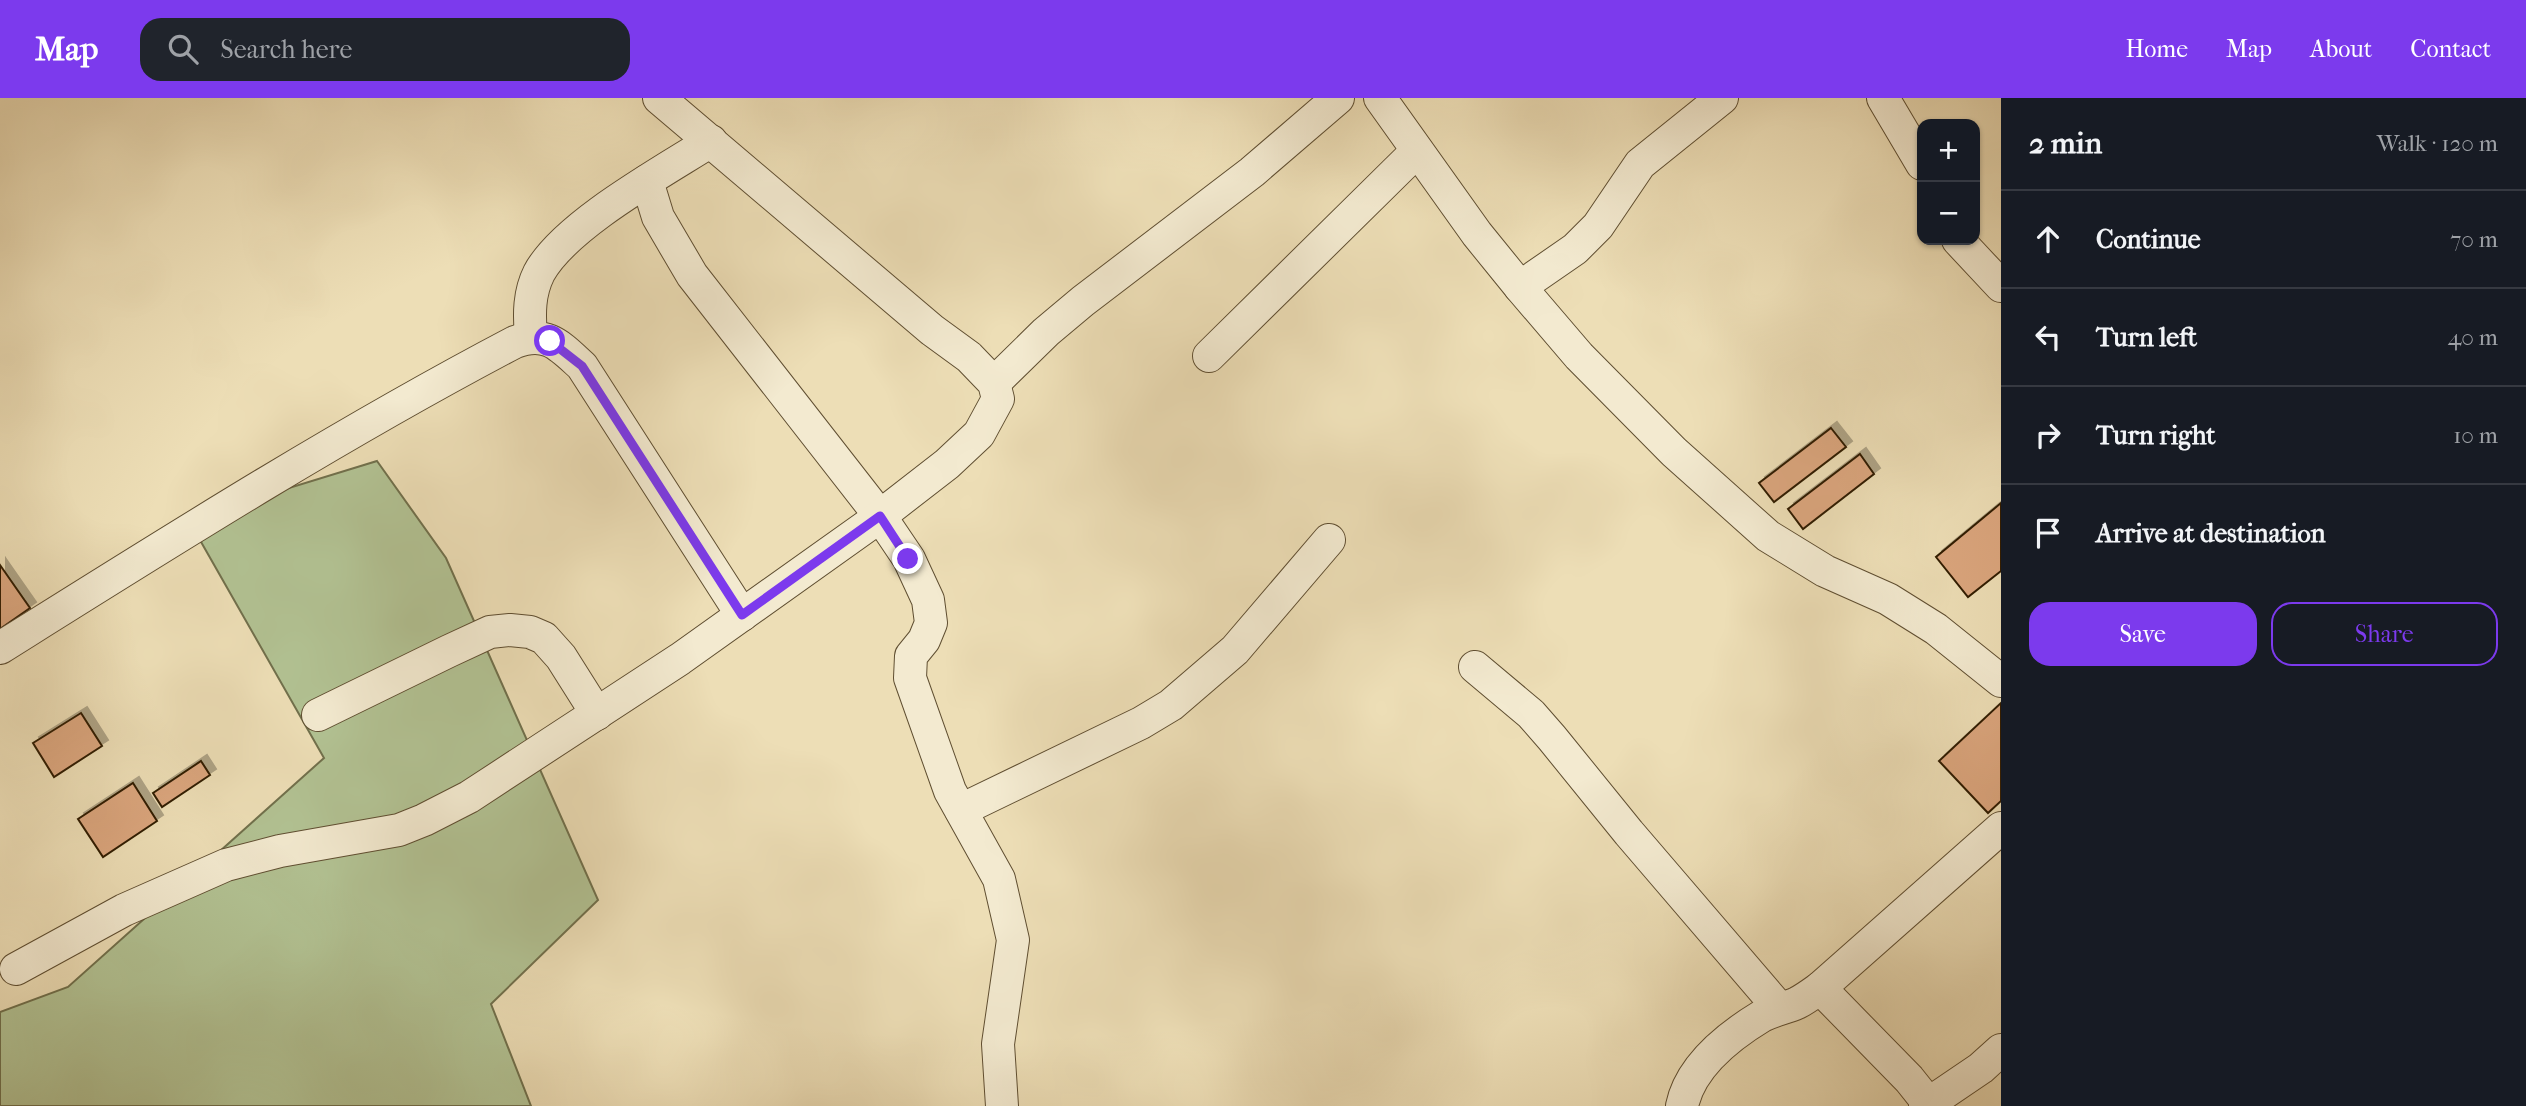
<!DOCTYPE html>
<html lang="en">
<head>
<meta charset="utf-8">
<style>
	:root { --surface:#171b24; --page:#20242c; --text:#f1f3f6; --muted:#9ea1a6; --line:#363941; --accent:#7c3aed }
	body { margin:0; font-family:"IM FELL French Canon",serif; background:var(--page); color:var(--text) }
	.controls { position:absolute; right:21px; top:21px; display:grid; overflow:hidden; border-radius:14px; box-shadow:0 2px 5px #0004 }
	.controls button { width:63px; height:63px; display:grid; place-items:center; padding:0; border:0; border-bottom:2px solid var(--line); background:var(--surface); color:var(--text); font:35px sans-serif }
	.stop { position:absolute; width:21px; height:21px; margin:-16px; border:5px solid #7c3aed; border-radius:50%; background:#fff }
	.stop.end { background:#7c3aed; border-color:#fff; box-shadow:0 2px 7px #0008 }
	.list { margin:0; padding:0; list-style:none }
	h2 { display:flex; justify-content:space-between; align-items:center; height:91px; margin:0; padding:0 28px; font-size:30px }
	h2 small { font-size:23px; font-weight:400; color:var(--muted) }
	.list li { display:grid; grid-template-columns:46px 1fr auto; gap:21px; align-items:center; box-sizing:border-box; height:98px; padding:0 28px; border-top:2px solid var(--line) }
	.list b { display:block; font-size:26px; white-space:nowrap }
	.list em { font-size:23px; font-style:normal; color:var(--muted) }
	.actions { display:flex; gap:14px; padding:21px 28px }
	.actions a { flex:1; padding:16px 0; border:2px solid var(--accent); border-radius:21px; text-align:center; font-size:24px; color:var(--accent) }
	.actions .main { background:var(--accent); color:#fff }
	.icon { flex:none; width:38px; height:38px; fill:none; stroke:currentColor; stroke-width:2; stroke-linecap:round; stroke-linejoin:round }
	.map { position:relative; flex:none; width:2001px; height:1008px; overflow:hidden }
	header { display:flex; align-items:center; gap:42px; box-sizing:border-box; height:98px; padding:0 35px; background:var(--accent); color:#fff }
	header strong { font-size:33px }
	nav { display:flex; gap:38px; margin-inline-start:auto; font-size:24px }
	.search { width:490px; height:63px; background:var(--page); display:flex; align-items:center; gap:18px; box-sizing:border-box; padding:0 24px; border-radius:21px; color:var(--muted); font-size:26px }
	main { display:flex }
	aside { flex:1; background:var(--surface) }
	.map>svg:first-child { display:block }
	.green { fill:#b2c293; stroke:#71704c; stroke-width:2 }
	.building { fill:#dba67e; stroke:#301e05; stroke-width:2; filter:url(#shadow) }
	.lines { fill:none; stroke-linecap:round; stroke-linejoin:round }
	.street-casing { stroke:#5f4e31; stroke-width:34 }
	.street { stroke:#f3ead0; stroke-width:32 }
	.route { stroke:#7c3aed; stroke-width:9 }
</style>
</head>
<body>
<header>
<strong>Map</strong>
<div class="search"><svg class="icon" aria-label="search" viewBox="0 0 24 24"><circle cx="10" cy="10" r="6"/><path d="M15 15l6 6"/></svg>Search here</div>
<nav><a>Home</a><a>Map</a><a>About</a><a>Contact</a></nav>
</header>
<main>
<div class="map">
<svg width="2001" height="1008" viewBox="0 0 2001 1008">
	<defs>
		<filter id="shadow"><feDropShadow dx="6" dy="-6" stdDeviation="0" flood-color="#0004"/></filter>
	</defs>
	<rect width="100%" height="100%" fill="#eddeb6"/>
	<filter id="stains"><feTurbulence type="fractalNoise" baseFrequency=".00286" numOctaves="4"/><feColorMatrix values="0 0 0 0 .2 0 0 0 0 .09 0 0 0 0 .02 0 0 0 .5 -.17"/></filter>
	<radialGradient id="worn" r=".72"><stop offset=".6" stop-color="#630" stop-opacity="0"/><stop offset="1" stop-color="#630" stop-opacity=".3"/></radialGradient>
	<polygon class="green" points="377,363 446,460 598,802 491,906 531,1008 0,1008 0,914 68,889 324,660 188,421"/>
	<g class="building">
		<polygon points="1831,330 1846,349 1774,404 1759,385"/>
		<polygon points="1860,356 1874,376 1803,431 1788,411"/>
		<polygon points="2001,405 2001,473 1968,499 1936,459"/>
		<polygon points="0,467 30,510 0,531"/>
		<polygon points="2001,605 2001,703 1988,715 1939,663"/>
		<polygon points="81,615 102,648 54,679 33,645"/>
		<polygon points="201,663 210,677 162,709 153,695"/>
		<polygon points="133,685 157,723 103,759 78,721"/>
	</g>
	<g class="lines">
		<defs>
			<g id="street">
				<polyline points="1380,0 1477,136 1520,189 1579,258 1674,354 1768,438 1825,473 1888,501 1936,531 2001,583"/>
				<polyline points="1883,0 1922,66"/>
				<polyline points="647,83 658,119 692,177 880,418 909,461 928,502 931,525 924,542 911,558 910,580 950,693 999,781 1013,842 998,946 1002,1008"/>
				<polyline points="1958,142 2001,188"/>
				<polyline points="1520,189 1575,151 1598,128 1640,66 1722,0"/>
				<path d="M531,238c-2,-22 -2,-43 8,-63 26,-48 125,-102 172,-132"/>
				<polyline points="1209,258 1417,53"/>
				<polyline points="994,285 1046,234 1083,203 1252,74 1338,0"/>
				<path d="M0,550c169,-106 338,-213 515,-306 32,-12 45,4 67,24l160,249"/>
				<polyline points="1475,569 1531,616 1552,640 1629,735 1779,910"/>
				<polyline points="318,617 449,553 490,534 510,532 530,534 544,540 561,559 597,616"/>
				<polyline points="961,712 1141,625 1171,607 1235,552 1329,442"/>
				<polyline points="16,871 124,812 226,767 280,753 399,732 424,722 469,699 680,561 871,425 947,366 979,336 998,301 994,285 969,259 932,232 659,0"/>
				<polyline points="1820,890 1909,981 1929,1006"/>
				<path d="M1682,1008c8,-39 47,-70 80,-90 12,-6 24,-8 35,-13 8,-4 16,-10 23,-15l181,-160"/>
				<polyline points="1925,1008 1981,970 2001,952"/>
			</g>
		</defs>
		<use href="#street" class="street-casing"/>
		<use href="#street" class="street"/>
	</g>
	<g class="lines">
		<polyline class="route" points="550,243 582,268 742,517 880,418 908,461"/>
	</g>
	<rect width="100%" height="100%" filter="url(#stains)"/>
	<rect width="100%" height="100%" fill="url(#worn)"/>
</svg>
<div class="controls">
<button>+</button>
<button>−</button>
</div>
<div class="stop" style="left:550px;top:243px"></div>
<div class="stop end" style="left:908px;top:461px"></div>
</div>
<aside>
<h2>2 min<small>Walk · 120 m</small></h2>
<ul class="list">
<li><svg class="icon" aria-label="ahead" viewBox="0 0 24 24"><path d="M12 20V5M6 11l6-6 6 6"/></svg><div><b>Continue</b></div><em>70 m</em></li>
<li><svg class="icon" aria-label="left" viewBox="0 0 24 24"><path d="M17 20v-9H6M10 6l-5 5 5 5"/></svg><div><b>Turn left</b></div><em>40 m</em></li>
<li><svg class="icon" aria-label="right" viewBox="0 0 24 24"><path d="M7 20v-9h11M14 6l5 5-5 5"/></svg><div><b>Turn right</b></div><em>10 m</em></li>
<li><svg class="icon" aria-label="arrive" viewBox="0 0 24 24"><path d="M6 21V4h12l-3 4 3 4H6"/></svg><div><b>Arrive at destination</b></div></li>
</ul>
<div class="actions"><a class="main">Save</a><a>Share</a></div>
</aside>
</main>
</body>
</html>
